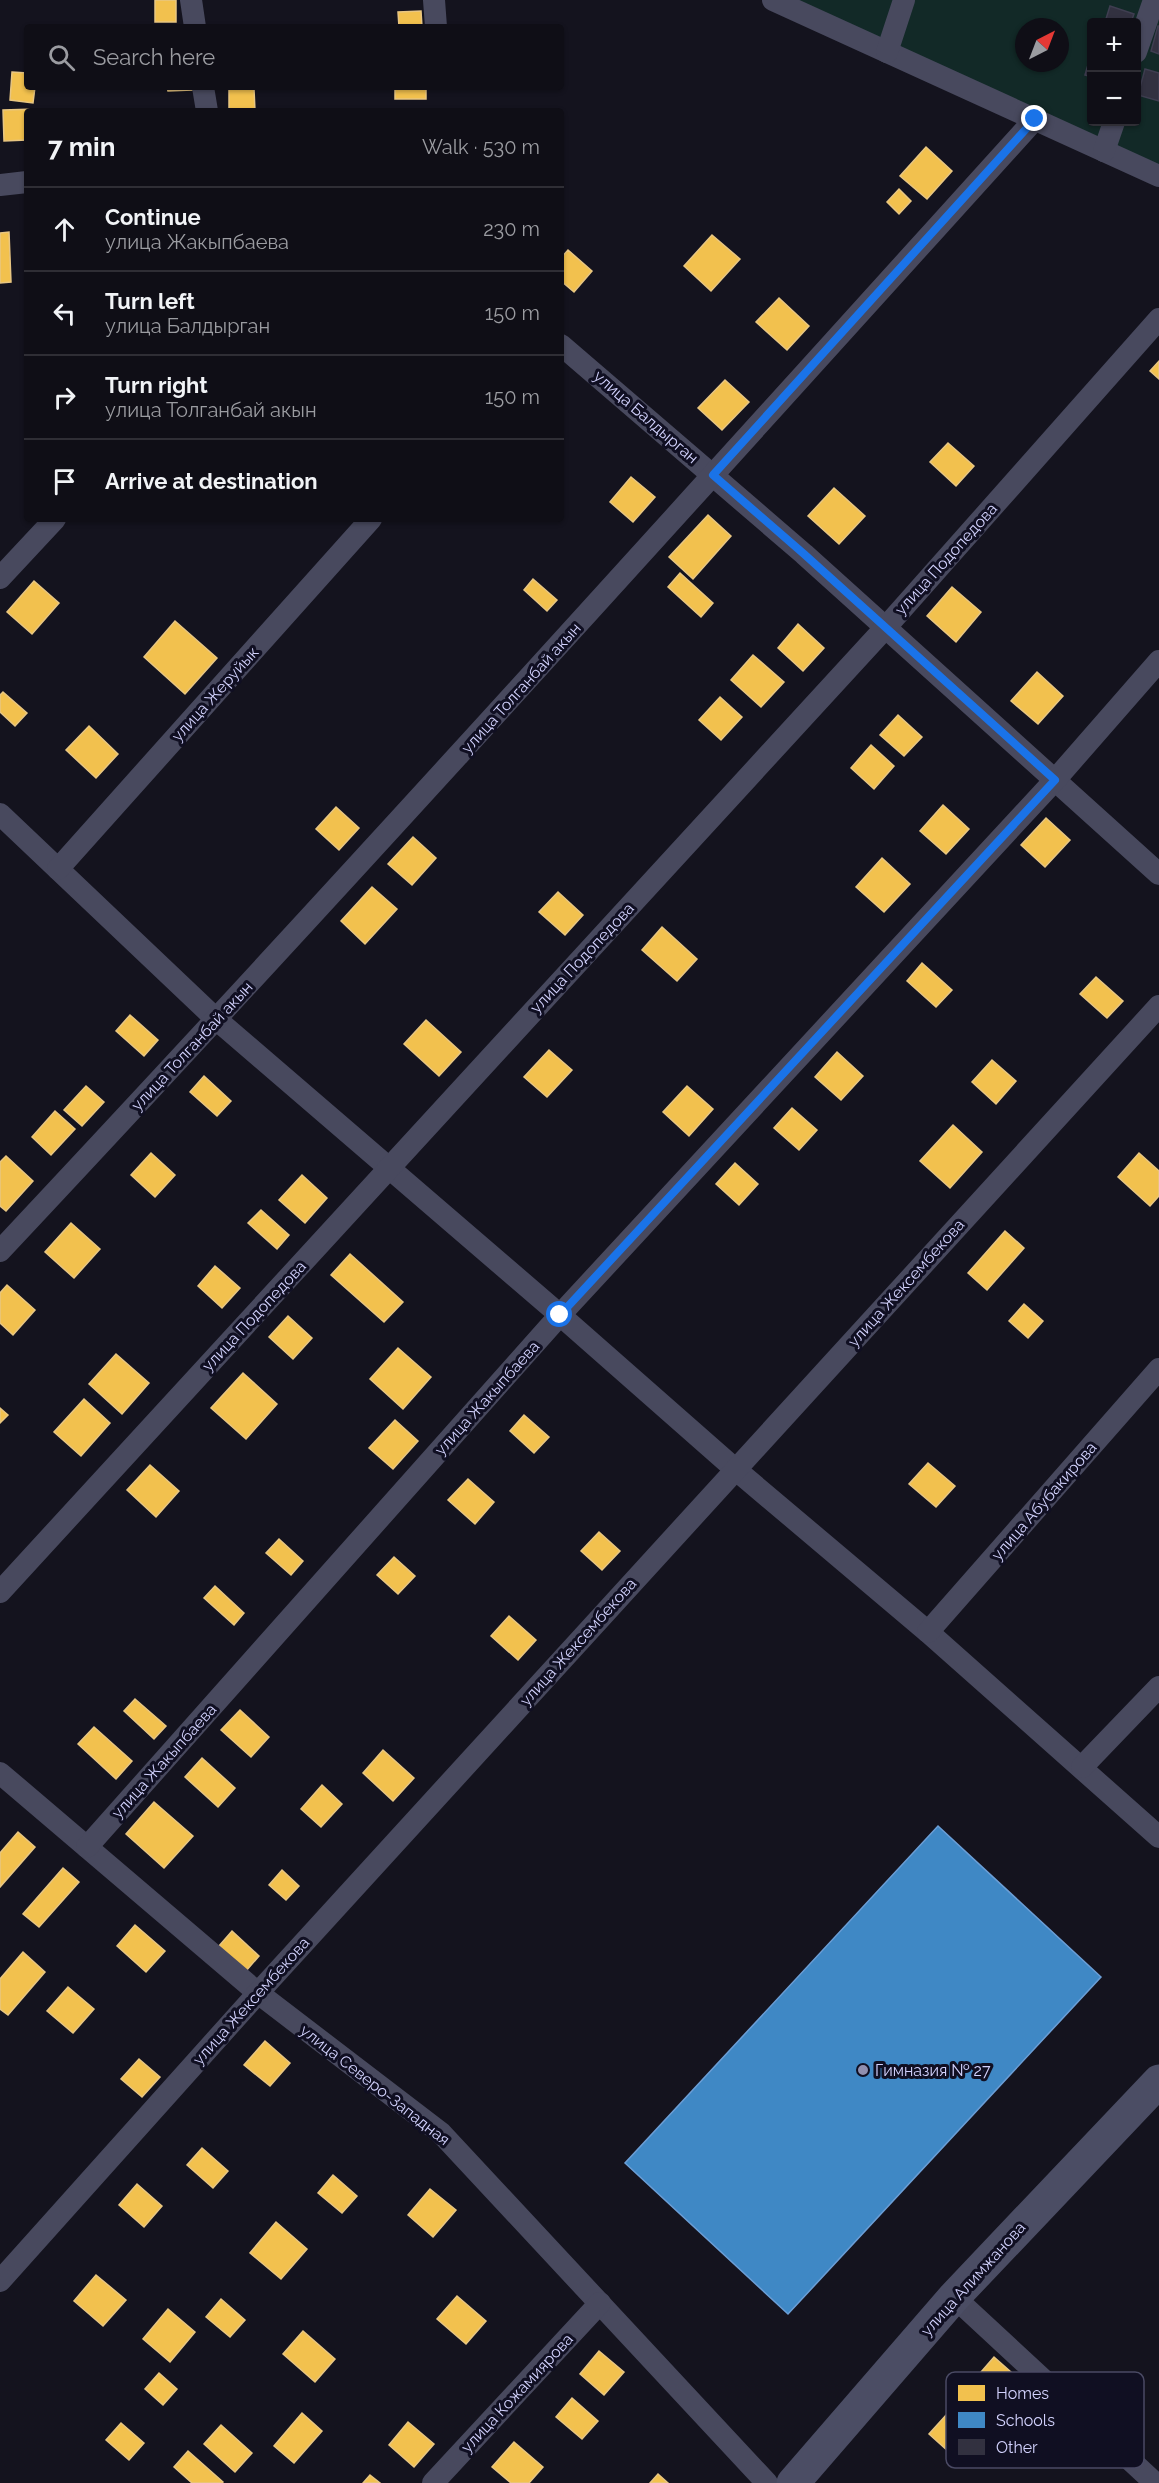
<!DOCTYPE html>
<html lang="en">
<head>
<meta charset="utf-8">
<style>
	:root { --surface:#0f0e16; --page:#18171f; --text:#f1f3f6; --muted:#9b9ca1; --line:#2f2e35 }
	body { margin:0; font-family:Raleway,sans-serif; background:var(--page); color:var(--text) }
	.controls { position:absolute; right:18px; top:18px; display:grid; overflow:hidden; border-radius:6px; box-shadow:0 2px 4px #0004 }
	.controls button { width:54px; height:54px; display:grid; place-items:center; padding:0; border:0; border-bottom:2px solid var(--line); background:var(--surface); color:var(--text); font:30px sans-serif }
	.compass { position:absolute; left:1015px; top:18px; width:54px; height:54px; border-radius:50%; background:var(--surface); box-shadow:0 2px 4px #0004; rotate:42deg }
	.stop { position:absolute; width:18px; height:18px; margin:-14px; border:4px solid #1a73e8; border-radius:50%; background:#fff }
	.stop.end { background:#1a73e8; border-color:#fff; box-shadow:0 2px 6px #0008 }
	.list { margin:0; padding:0; list-style:none }
	h2 { display:flex; justify-content:space-between; align-items:center; height:78px; margin:0; padding:0 24px; font-size:26px }
	h2 small { font-size:20px; font-weight:400; color:var(--muted) }
	.list li { display:grid; grid-template-columns:39px 1fr auto; gap:18px; align-items:center; box-sizing:border-box; height:84px; padding:0 24px; border-top:2px solid var(--line) }
	.list b { display:block; font-size:22px; white-space:nowrap }
	.list p { margin:0; font-size:20px; white-space:nowrap; color:var(--muted) }
	.list em { font-size:20px; font-style:normal; color:var(--muted) }
	.icon { flex:none; width:33px; height:33px; fill:none; stroke:currentColor; stroke-width:2; stroke-linecap:round; stroke-linejoin:round }
	.map { position:relative; flex:none; width:1159px; height:2483px; overflow:hidden }
	.search { position:absolute; background:var(--surface); box-shadow:0 2px 4px #0004; left:24px; top:24px; width:540px; height:66px; display:flex; align-items:center; gap:15px; box-sizing:border-box; padding:0 21px; border-radius:6px; color:var(--muted); font-size:22px }
	.panel { position:absolute; background:var(--surface); box-shadow:0 2px 4px #0004; left:24px; top:108px; width:540px; height:414px; border-radius:6px }
	.map>svg:first-child { display:block }
	.green { fill:#122927; fill-rule:evenodd }
	.homes { fill:#f2c14e; stroke:#e8c682; stroke-width:1.5 }
	.schools { fill:#3f88c5; stroke:#6b9ed6; stroke-width:1.5 }
	.building { fill:#323140; stroke:#3f3e51; stroke-width:1.5 }
	.lines { fill:none; stroke-linecap:round; stroke-linejoin:round }
	.street { stroke:#48495e; stroke-width:22 }
	.secondary { stroke:#4b4d64; stroke-width:33 }
	.route { stroke:#1a73e8; stroke-width:8 }
	.poi-dot { fill:#908faf; stroke:#100f22; stroke-width:2 }
	.labels { text-anchor:middle; dominant-baseline:central; stroke-width:6; stroke-linejoin:round; paint-order:stroke }
	.street-label { font-size:16px; fill:#d2d2fd; stroke:#100f22 }
	.poi-label { font-size:16px; fill:#d2d2fd; stroke:#100f22; text-anchor:start }
	.key { fill:#100f22; stroke:#4a4a64; stroke-width:1.5 }
	.key-label { font-size:16px; fill:#d2d2fd }
</style>
</head>
<body>
<div class="map">
<svg width="1159" height="2483" viewBox="0 0 1159 2483">
	<rect width="100%" height="100%" fill="#14131e"/>
	<path class="green" d="M762,0h397v186zM1092,22h44v100h-44zM1024,27h36v36h-36z"/>
	<g class="homes">
		<rect x="155" y="0" width="21" height="22"/>
		<polygon points="421,11 422,27 399,27 398,12"/>
		<polygon points="12,72 27,73 27,87 35,87 33,103 10,100"/>
		<polygon points="167,87 192,87 192,90 168,91"/>
		<rect x="395" y="87" width="31" height="12"/>
		<polygon points="229,89 254,89 255,111 229,111"/>
		<polygon points="36,109 27,111 27,140 4,141 3,110"/>
		<polygon points="926,147 952,171 927,199 900,176"/>
		<polygon points="899,189 911,201 899,214 887,202"/>
		<polygon points="9,232 11,282 0,283 0,233"/>
		<polygon points="712,235 740,259 711,291 684,266"/>
		<polygon points="568,250 592,271 574,292 561,281 561,258"/>
		<polygon points="779,298 809,326 787,350 756,322"/>
		<polygon points="1159,361 1159,379 1150,371"/>
		<polygon points="725,380 749,402 722,430 698,408"/>
		<polygon points="948,443 974,466 956,486 930,462"/>
		<polygon points="631,477 655,497 633,522 610,502"/>
		<polygon points="834,488 865,516 839,544 808,516"/>
		<polygon points="708,515 731,536 693,579 669,557"/>
		<polygon points="680,573 713,603 701,617 668,587"/>
		<polygon points="533,579 557,600 547,611 524,590"/>
		<polygon points="34,581 59,603 32,634 7,612"/>
		<polygon points="952,587 981,612 956,642 927,616"/>
		<polygon points="175,621 217,658 185,694 144,657"/>
		<polygon points="798,624 824,648 803,671 778,648"/>
		<polygon points="753,655 784,682 761,707 731,680"/>
		<polygon points="1037,672 1063,696 1038,724 1011,701"/>
		<polygon points="3,692 27,713 15,726 0,712 0,695"/>
		<polygon points="720,697 742,717 721,740 699,720"/>
		<polygon points="898,715 922,737 904,756 880,735"/>
		<polygon points="89,726 118,754 96,778 66,750"/>
		<polygon points="871,745 894,766 874,789 851,768"/>
		<polygon points="943,805 969,829 946,854 920,831"/>
		<polygon points="336,807 359,828 339,850 316,829"/>
		<polygon points="1046,818 1070,840 1045,867 1021,845"/>
		<polygon points="413,837 436,858 412,885 388,864"/>
		<polygon points="882,858 910,884 884,912 856,887"/>
		<polygon points="372,887 397,909 365,944 341,921"/>
		<polygon points="558,892 583,915 565,935 539,912"/>
		<polygon points="662,927 697,959 677,981 642,950"/>
		<polygon points="922,963 952,990 936,1007 907,981"/>
		<polygon points="1096,977 1123,1001 1107,1018 1080,994"/>
		<polygon points="130,1015 158,1040 144,1056 116,1031"/>
		<polygon points="426,1020 461,1052 439,1076 404,1044"/>
		<polygon points="549,1050 572,1070 547,1097 524,1077"/>
		<polygon points="837,1052 863,1076 841,1100 815,1077"/>
		<polygon points="992,1060 1016,1081 996,1104 972,1082"/>
		<polygon points="204,1076 231,1101 217,1116 190,1092"/>
		<polygon points="86,1086 104,1102 82,1126 64,1110"/>
		<polygon points="687,1086 713,1109 689,1136 663,1112"/>
		<polygon points="792,1108 817,1130 799,1150 774,1128"/>
		<polygon points="55,1111 75,1129 51,1155 32,1137"/>
		<polygon points="953,1125 982,1152 950,1188 920,1161"/>
		<polygon points="151,1153 175,1175 155,1197 131,1175"/>
		<polygon points="1139,1153 1159,1171 1159,1196 1150,1206 1118,1177"/>
		<polygon points="6,1156 33,1181 6,1211 0,1206 0,1162"/>
		<polygon points="735,1163 758,1184 739,1205 716,1184"/>
		<polygon points="302,1175 327,1198 305,1223 279,1200"/>
		<polygon points="261,1210 289,1235 277,1249 248,1223"/>
		<polygon points="71,1223 100,1249 74,1278 45,1252"/>
		<polygon points="1005,1231 1024,1248 987,1290 968,1273"/>
		<polygon points="350,1254 403,1302 384,1322 331,1275"/>
		<polygon points="215,1266 240,1288 222,1308 198,1286"/>
		<polygon points="7,1285 35,1310 13,1335 0,1323 0,1293"/>
		<polygon points="1024,1304 1043,1321 1028,1338 1009,1321"/>
		<polygon points="288,1316 312,1338 293,1359 269,1337"/>
		<polygon points="398,1348 431,1377 403,1409 370,1379"/>
		<polygon points="116,1354 149,1383 122,1414 89,1384"/>
		<polygon points="243,1373 277,1404 246,1439 211,1408"/>
		<polygon points="84,1399 110,1423 81,1456 54,1432"/>
		<polygon points="0,1408 8,1415 0,1423"/>
		<polygon points="524,1415 549,1437 534,1453 510,1431"/>
		<polygon points="395,1420 418,1441 393,1469 369,1448"/>
		<polygon points="928,1463 955,1486 936,1507 909,1484"/>
		<polygon points="150,1465 179,1491 156,1517 127,1490"/>
		<polygon points="468,1479 494,1502 475,1524 448,1500"/>
		<polygon points="599,1532 620,1551 602,1570 581,1551"/>
		<polygon points="279,1539 303,1561 291,1575 266,1553"/>
		<polygon points="394,1557 415,1576 398,1594 377,1575"/>
		<polygon points="215,1586 244,1613 234,1625 204,1598"/>
		<polygon points="509,1616 536,1640 518,1660 491,1636"/>
		<polygon points="135,1699 166,1726 154,1739 124,1711"/>
		<polygon points="240,1710 269,1737 251,1757 221,1730"/>
		<polygon points="94,1727 132,1761 116,1779 78,1744"/>
		<polygon points="383,1750 414,1778 393,1801 363,1773"/>
		<polygon points="202,1758 235,1788 218,1807 185,1777"/>
		<polygon points="322,1785 342,1804 321,1827 301,1809"/>
		<polygon points="154,1802 193,1836 164,1868 126,1834"/>
		<polygon points="18,1832 35,1847 0,1887 0,1853"/>
		<polygon points="63,1868 79,1882 39,1927 23,1914"/>
		<polygon points="282,1870 299,1886 286,1900 269,1885"/>
		<polygon points="135,1925 165,1951 146,1972 117,1946"/>
		<polygon points="232,1931 259,1956 246,1971 219,1946"/>
		<polygon points="23,1952 45,1972 8,2015 0,2009 0,1979"/>
		<polygon points="68,1987 94,2009 73,2033 47,2011"/>
		<polygon points="265,2041 290,2063 270,2086 244,2065"/>
		<polygon points="139,2059 160,2077 142,2097 121,2079"/>
		<polygon points="202,2148 228,2171 213,2188 187,2165"/>
		<polygon points="333,2175 357,2196 342,2213 318,2193"/>
		<polygon points="137,2184 162,2206 144,2227 119,2205"/>
		<polygon points="430,2189 456,2210 433,2237 408,2215"/>
		<polygon points="276,2222 307,2249 281,2279 250,2253"/>
		<polygon points="96,2275 126,2300 103,2326 74,2301"/>
		<polygon points="457,2296 486,2321 466,2344 437,2319"/>
		<polygon points="221,2299 245,2320 230,2337 206,2317"/>
		<polygon points="168,2309 195,2332 170,2362 143,2339"/>
		<polygon points="303,2331 335,2359 315,2382 283,2354"/>
		<polygon points="599,2351 624,2372 604,2395 580,2374"/>
		<polygon points="994,2357 1020,2380 995,2408 969,2386"/>
		<polygon points="159,2373 177,2389 163,2405 145,2389"/>
		<polygon points="572,2398 598,2421 582,2439 556,2417"/>
		<polygon points="302,2413 322,2431 294,2463 274,2446"/>
		<polygon points="947,2414 977,2440 959,2461 929,2434"/>
		<polygon points="408,2422 434,2444 414,2467 389,2445"/>
		<polygon points="121,2423 144,2443 129,2460 106,2440"/>
		<polygon points="221,2425 252,2453 235,2472 204,2444"/>
		<polygon points="514,2442 543,2467 529,2483 511,2483 492,2467"/>
		<polygon points="188,2451 223,2482 222,2483 192,2483 174,2467"/>
		<polygon points="658,2474 668,2483 650,2483"/>
		<polygon points="370,2475 380,2483 363,2483"/>
	</g>
	<polygon class="schools" points="938,1826 1101,1977 788,2314 625,2163"/>
	<g class="building">
		<polygon points="1110,6 1134,14 1131,22 1105,22"/>
		<polygon points="1158,26 1159,26 1159,54 1151,51"/>
		<polygon points="1092,51 1092,77 1085,75"/>
		<polygon points="1145,69 1159,73 1159,101 1138,95"/>
	</g>
	<g class="lines">
		<g class="street">
			<polyline points="191,0 195,27"/>
			<polyline points="434,0 436,27"/>
			<polyline points="773,0 1159,176"/>
			<polyline points="887,52 904,0"/>
			<polyline points="1136,52 1154,0"/>
			<polyline points="203,87 207,111"/>
			<polyline points="1104,151 1114,122"/>
			<polyline points="0,185 27,182"/>
			<polyline points="561,345 804,554 1159,874"/>
			<polyline points="0,578 55,519"/>
			<polyline points="0,814 217,1020 560,1315 735,1469 928,1632 1159,1837"/>
			<polyline points="58,869 371,519"/>
			<path d="M0,1251c350,-373 692,-753 1035,-1132"/>
			<polyline points="0,1592 886,627 1159,319"/>
			<polyline points="928,1632 1159,1369"/>
			<polyline points="1082,1767 1159,1687"/>
			<polyline points="0,1773 258,1993 441,2133 767,2483"/>
			<polyline points="87,1847 560,1315 1055,780 1159,661"/>
			<polyline points="0,2281 258,1993 1159,1006"/>
			<polyline points="954,2297 1155,2483"/>
			<polyline points="433,2483 600,2303"/>
		</g>
		<polyline class="secondary" points="793,2483 954,2297 1159,2081"/>
	</g>
	<g class="lines">
		<polyline class="route" points="560,1315 1055,780 804,554 713,475 1035,119"/>
	</g>
	<circle class="poi-dot" cx="863" cy="2070" r="6"/>
	<g class="labels">
		<g class="street-label">
			<text transform="translate(646 417) rotate(41)">улица Балдырган</text>
			<text transform="translate(946 559) rotate(-48)">улица Подопедова</text>
			<text transform="translate(521 688) rotate(-48)">улица Толганбай акын</text>
			<text transform="translate(215 694) rotate(-48)">улица Жеруйык</text>
			<text transform="translate(582 958) rotate(-47)">улица Подопедова</text>
			<text transform="translate(192 1046) rotate(-47)">улица Толганбай акын</text>
			<text transform="translate(906 1283) rotate(-48)">улица Жексембекова</text>
			<text transform="translate(254 1316) rotate(-47)">улица Подопедова</text>
			<text transform="translate(487 1398) rotate(-48)">улица Жакыпбаева</text>
			<text transform="translate(1044 1501) rotate(-49)">улица Абубакирова</text>
			<text transform="translate(578 1642) rotate(-48)">улица Жексембекова</text>
			<text transform="translate(164 1761) rotate(-48)">улица Жакыпбаева</text>
			<text transform="translate(251 2001) rotate(-48)">улица Жексембекова</text>
			<text transform="translate(375 2085) rotate(38)">улица Северо-Западная</text>
			<text transform="translate(973 2279) rotate(-48)">улица Алимжанова</text>
			<text transform="translate(517 2393) rotate(-47)">улица Кожамиярова</text>
		</g>
		<g class="poi-label">
			<text x="875" y="2070">Гимназия № 27</text>
		</g>
	</g>
	<rect x="946" y="2372" width="198" height="96" rx="9" class="key"/>
	<rect x="958" y="2385" width="27" height="16" fill="#f2c14e"/>
	<rect x="958" y="2412" width="27" height="16" fill="#3f88c5"/>
	<rect x="958" y="2439" width="27" height="16" fill="#323140"/>
	<g class="key-label">
		<text x="996" y="2399">Homes</text>
		<text x="996" y="2426">Schools</text>
		<text x="996" y="2453">Other</text>
	</g>
</svg>
<div class="controls">
<button>+</button>
<button>−</button>
</div>
<svg class="compass" viewBox="-18 -18 36 36"><path d="M0-13l5 13h-10z" fill="#e53935"/><path d="M0 13l5-13h-10z" fill="#9b9ca1"/></svg>
<div class="stop" style="left:560px;top:1315px"></div>
<div class="stop end" style="left:1035px;top:119px"></div>
<div class="search"><svg class="icon" aria-label="search" viewBox="0 0 24 24"><circle cx="10" cy="10" r="6"/><path d="M15 15l6 6"/></svg>Search here</div>
<section class="panel">
<h2>7 min<small>Walk · 530 m</small></h2>
<ul class="list">
<li><svg class="icon" aria-label="ahead" viewBox="0 0 24 24"><path d="M12 20V5M6 11l6-6 6 6"/></svg><div><b>Continue</b><p>улица Жакыпбаева</p></div><em>230 m</em></li>
<li><svg class="icon" aria-label="left" viewBox="0 0 24 24"><path d="M17 20v-9H6M10 6l-5 5 5 5"/></svg><div><b>Turn left</b><p>улица Балдырган</p></div><em>150 m</em></li>
<li><svg class="icon" aria-label="right" viewBox="0 0 24 24"><path d="M7 20v-9h11M14 6l5 5-5 5"/></svg><div><b>Turn right</b><p>улица Толганбай акын</p></div><em>150 m</em></li>
<li><svg class="icon" aria-label="arrive" viewBox="0 0 24 24"><path d="M6 21V4h12l-3 4 3 4H6"/></svg><div><b>Arrive at destination</b></div></li>
</ul>
</section>
</div>
</body>
</html>
